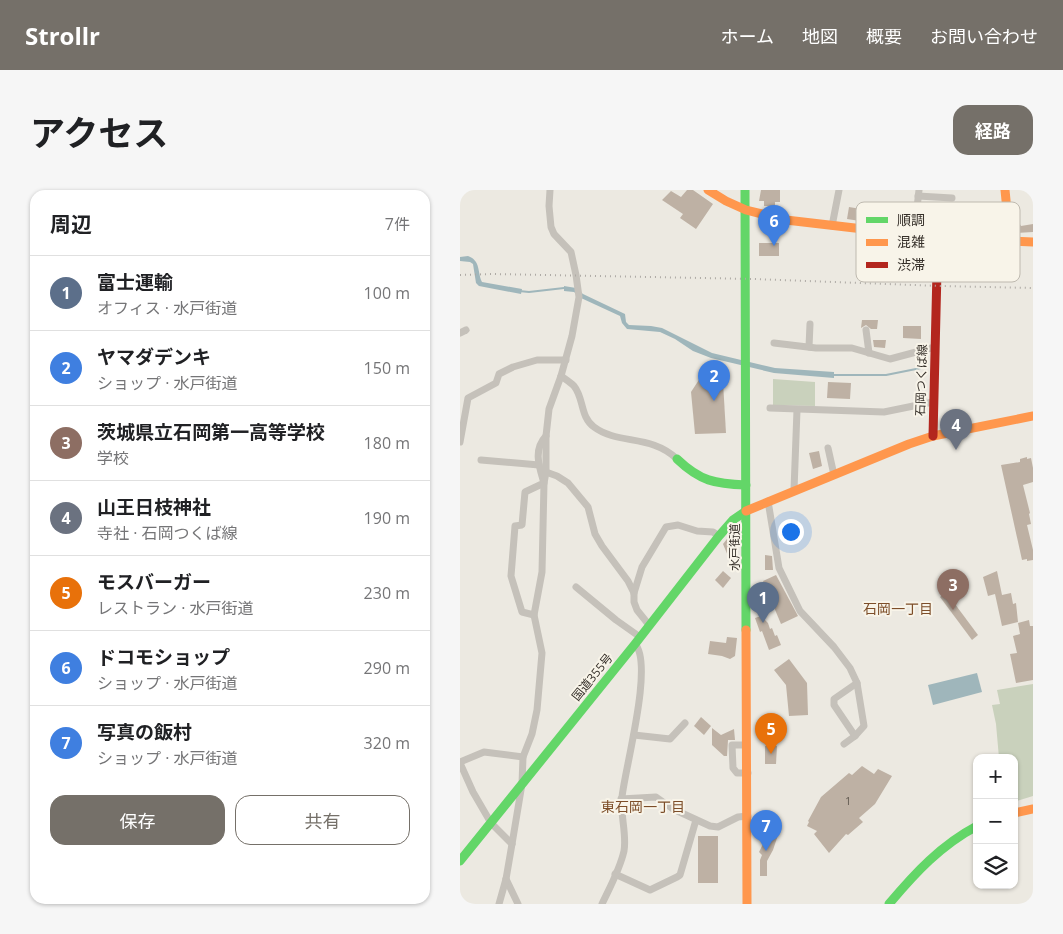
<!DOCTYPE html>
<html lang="ja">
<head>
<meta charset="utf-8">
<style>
	:root { --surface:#fff; --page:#f6f6f6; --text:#202124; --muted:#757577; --line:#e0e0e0; --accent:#757069 }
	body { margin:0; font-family:"Open Sans","Noto Sans JP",sans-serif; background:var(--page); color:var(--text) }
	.controls { position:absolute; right:15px; bottom:15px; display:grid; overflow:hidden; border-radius:10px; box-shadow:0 1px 4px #0004 }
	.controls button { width:45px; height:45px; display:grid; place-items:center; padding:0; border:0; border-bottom:1px solid var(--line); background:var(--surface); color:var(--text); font:25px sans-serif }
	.you { position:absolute; left:330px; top:341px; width:18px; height:18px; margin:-12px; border:4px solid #fff; border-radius:50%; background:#1a73e8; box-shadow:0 0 0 8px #1a73e833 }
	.badge { display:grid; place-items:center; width:32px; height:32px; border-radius:50%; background:var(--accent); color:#fff; font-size:16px; font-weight:700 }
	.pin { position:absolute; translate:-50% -41px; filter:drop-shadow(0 1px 2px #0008) }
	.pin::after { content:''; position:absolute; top:26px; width:18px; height:15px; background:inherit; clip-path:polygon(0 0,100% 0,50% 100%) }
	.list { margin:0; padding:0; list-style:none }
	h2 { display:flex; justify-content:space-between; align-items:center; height:65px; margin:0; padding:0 20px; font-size:21px }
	h2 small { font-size:16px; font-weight:400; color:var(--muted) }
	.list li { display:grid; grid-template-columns:32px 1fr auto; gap:15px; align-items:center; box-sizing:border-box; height:75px; padding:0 20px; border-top:1px solid var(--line) }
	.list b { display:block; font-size:19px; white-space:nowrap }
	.list p { margin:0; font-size:16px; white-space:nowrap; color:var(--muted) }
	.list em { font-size:16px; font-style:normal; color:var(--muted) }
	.actions { display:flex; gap:10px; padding:15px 20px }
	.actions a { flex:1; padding:11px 0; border:1px solid var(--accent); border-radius:15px; text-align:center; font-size:18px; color:var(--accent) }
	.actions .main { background:var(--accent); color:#fff }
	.icon { flex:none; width:28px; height:28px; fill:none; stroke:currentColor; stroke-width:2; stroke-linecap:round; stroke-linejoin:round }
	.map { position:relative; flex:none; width:573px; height:714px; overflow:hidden; border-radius:15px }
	header { display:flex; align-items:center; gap:30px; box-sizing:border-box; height:70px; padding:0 25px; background:var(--accent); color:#fff }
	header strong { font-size:24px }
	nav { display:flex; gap:28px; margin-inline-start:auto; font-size:18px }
	.intro { display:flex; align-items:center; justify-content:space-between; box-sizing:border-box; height:120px; padding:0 30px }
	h1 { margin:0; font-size:35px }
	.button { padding:12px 22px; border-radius:15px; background:var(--accent); color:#fff; font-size:18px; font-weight:700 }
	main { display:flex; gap:30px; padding:0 30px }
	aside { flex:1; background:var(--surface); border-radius:15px; box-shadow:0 1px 4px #0004 }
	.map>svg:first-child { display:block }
	.green { fill:#c9d1bc }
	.water { fill:#9fb6bb }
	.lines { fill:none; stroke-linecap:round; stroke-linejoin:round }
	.stream { stroke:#9fb6bb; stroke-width:2 }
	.building { fill:#beb1a4 }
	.street { stroke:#c5c1ba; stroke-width:7 }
	.fast { stroke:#63d668; stroke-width:9 }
	.slow { stroke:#ff974d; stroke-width:9 }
	.jam { stroke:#b3261e; stroke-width:9 }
	.rail { stroke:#ada9a4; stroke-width:2; stroke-dasharray:1 4; stroke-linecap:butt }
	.labels { text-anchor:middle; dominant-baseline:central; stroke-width:4; stroke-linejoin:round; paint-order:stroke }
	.number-label { font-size:10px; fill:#575048 }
	.street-label { font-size:12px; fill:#352f29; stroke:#f8f4e9 }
	.neighbourhood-label { font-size:14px; fill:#7d4e29; stroke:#f8f4e9 }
	.key { fill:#f8f4e9; stroke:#beb9af; stroke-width:1 }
	.key-label { font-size:14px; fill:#352f29 }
</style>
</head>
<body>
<header>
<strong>Strollr</strong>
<nav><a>ホーム</a><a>地図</a><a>概要</a><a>お問い合わせ</a></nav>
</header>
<div class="intro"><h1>アクセス</h1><a class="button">経路</a></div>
<main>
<aside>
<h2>周辺<small>7件</small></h2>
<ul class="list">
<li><span class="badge" style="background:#5c6f8a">1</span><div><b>富士運輸</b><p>オフィス · 水戸街道</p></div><em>100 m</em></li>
<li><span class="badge" style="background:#3f7fe0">2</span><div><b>ヤマダデンキ</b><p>ショップ · 水戸街道</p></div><em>150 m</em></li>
<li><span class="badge" style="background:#8d6e63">3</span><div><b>茨城県立石岡第一高等学校</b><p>学校</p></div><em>180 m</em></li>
<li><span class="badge" style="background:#6b7280">4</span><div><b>山王日枝神社</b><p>寺社 · 石岡つくば線</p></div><em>190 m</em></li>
<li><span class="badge" style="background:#e8710a">5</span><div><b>モスバーガー</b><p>レストラン · 水戸街道</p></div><em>230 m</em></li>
<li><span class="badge" style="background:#3f7fe0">6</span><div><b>ドコモショップ</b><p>ショップ · 水戸街道</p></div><em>290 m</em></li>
<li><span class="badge" style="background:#3f7fe0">7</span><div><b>写真の飯村</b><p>ショップ · 水戸街道</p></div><em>320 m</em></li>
</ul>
<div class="actions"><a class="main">保存</a><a>共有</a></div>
</aside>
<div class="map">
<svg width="573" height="714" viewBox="0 0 573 714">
	<rect width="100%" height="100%" fill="#ece9e1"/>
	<g class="green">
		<polygon points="313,189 355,192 355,216 313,215"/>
		<polygon points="573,494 573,606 554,612 554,568 539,568 536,534 532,515 540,514 537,500"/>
	</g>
	<g class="water">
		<path d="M8,66c13,5 9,15 14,26l40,7 -1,5 -42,-8 -3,-3 -3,-19 -3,-2 -10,-1v-4z"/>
		<polygon points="104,96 116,98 123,104 165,124 166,132 169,135 191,136 202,138 252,163 315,178 374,182 374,188 314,183 251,168 233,161 215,149 200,142 167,139 162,133 160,126 121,108 114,102 104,101"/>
		<polygon points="517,483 522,502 473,515 468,495"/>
	</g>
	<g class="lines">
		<g class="stream">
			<polyline points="59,101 69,102 104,98"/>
			<polyline points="372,185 426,185 466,177"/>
		</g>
	</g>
	<g class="building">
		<polygon points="227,0 233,0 253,14 236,39 220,28 223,24 202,10 211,1 221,7"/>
		<polygon points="301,0 320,0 320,12 315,12 315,16 304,16 304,11 299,11"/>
		<polygon points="389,17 401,19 400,31 387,29"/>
		<polygon points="557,29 561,36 573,34 573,42 555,43 554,30"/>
		<rect x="299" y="53" width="20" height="13"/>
		<polygon points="402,130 418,130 417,139 411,139 406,135 401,138"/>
		<polygon points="443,136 461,136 461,149 443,148"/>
		<polygon points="413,150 426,150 425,158 414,157"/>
		<polygon points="262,175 266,243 235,244 231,202 248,176"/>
		<polygon points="368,192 391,193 390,209 367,208"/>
		<polygon points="359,261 362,276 353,279 349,263"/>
		<polygon points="567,267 567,269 571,268 573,278 573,292 563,295 570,323 569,324 571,334 567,335 573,360 573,370 567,371 567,369 562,370 541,275 560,272 560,269"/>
		<polygon points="267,349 270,353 277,353 277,365 268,366 263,354"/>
		<polygon points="305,365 312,366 313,380 305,380"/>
		<polygon points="263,381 271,388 263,398 255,390"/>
		<polygon points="537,381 542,405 551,403 553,414 556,413 558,432 542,436 535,404 528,406 523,387"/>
		<polygon points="316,385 338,426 321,434 303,391"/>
		<polygon points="486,402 518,445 512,450 480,407"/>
		<polygon points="301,426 308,433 310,439 312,438 315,446 317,445 321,455 309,460 302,441 300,442 295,428"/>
		<polygon points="569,430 570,436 573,436 573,490 556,493 550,464 557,463 553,446 560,444 558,433"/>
		<polygon points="267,447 277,448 275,466 270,469 262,466 248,464 250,451 266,453"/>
		<polygon points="329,469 347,493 348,525 329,526 326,495 314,480"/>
		<polygon points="241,527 251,536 244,545 234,536"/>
		<polygon points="252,538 261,545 274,539 275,550 268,550 267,566 264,566 252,555"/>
		<polygon points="305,556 317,556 316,574 305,574"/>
		<polygon points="402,576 414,584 418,579 432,586 415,614 399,628 403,632 388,645 386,644 369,663 354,644 357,641 347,636 349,632 348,631 361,607 389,583 392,585"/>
		<polygon points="311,634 318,645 313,660 307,671 307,686 300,686 300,670 302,665 299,662 304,652 302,651 307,639 306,637"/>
		<rect x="238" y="646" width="20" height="47"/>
	</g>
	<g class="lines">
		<g class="street">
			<polyline points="458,6 492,8"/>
			<polyline points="372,36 379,0"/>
			<polyline points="454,45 459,0"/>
			<polyline points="406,140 409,163"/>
			<polyline points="0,143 6,140"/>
			<polyline points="314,153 356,158 392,158 430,169 475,157"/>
			<polyline points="349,157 350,134"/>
			<path d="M101,186c4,3 9,6 13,10 10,12 6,31 20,41 24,18 57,7 83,32"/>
			<polyline points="310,218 424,222 473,212"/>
			<polyline points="0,252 8,208 36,193 39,184 53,177 77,170 106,170"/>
			<polyline points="368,258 374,285"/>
			<polyline points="21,270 79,275"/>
			<polyline points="86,282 97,286 108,293 128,317 135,344 142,356 168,391 174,403 174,412 177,420 189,435"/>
			<polyline points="334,300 337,220"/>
			<polyline points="308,311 319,378 340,421 374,457 390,478 397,493 374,509 374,515 395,546 384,554"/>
			<polyline points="116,397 156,430 180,447"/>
			<polyline points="174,403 182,377 206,337 218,335 237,341 253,342 259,346"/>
			<path d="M74,425l-12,-3 -11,-36 4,-50 7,-1 3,-33 19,-9c-5,-17 -11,-33 2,-47"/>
			<polyline points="174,545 210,549 225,533"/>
			<polyline points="395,546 404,536 397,493"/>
			<polyline points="287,555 272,555 273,578 277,583 288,583"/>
			<polyline points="0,572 24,562 63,567"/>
			<polyline points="0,573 13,602 31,633 52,654"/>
			<polyline points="161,609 196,607 213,619 250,636 258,637 278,627 288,626"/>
			<polyline points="155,684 190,700 217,687 220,685 236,630"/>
			<polyline points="46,689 58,714"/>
			<polyline points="39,714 46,689 52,654 62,594 63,567 72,544 77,520 82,463 74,425 82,382 84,293 86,282 86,246 89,219 101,186 112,146 119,107 116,85 111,62 94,44 91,37 89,16 90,0"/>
			<path d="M142,714c8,-17 18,-35 22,-53 3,-17 -4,-36 -2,-54 3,-29 32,-133 13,-153"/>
		</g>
		<g class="fast">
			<polyline points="285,0 286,440"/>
			<path d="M217,269c23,22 38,25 69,26"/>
			<polyline points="0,671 175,454 259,346 273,330 286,321"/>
			<path d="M429,714c26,-31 52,-59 88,-78"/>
		</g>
		<g class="slow">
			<polyline points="248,0 266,11 286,20 326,30 472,47 573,52"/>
			<polyline points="545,0 550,51"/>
			<polyline points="286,321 449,254 473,246 573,226"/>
			<polyline points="286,440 287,714"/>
			<polyline points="554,623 573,619"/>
		</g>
		<polyline class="jam" points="473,246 477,81 481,68 491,48"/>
		<polyline class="rail" points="0,85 33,84 294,89 480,96 573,98"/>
	</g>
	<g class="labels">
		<g class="number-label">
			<text x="388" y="611">1</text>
		</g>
		<g class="street-label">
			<text transform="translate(461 190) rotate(-88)">石岡つくば線</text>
			<text transform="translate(274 357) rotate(-90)">水戸街道</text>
			<text transform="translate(132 487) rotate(-51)">国道355号</text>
		</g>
		<g class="neighbourhood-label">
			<text x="438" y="418">石岡一丁目</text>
			<text x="183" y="616">東石岡一丁目</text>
		</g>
	</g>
	<rect x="396" y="12" width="164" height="80" rx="8" class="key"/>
	<rect x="406" y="27" width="22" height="6" fill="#63d668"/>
	<rect x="406" y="49" width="22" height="7" fill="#ff974d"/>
	<rect x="406" y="72" width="22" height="6" fill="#b3261e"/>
	<g class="key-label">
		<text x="437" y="35">順調</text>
		<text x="437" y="57">混雑</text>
		<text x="437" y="80">渋滞</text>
	</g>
</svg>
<div class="controls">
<button>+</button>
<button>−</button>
<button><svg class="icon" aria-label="layers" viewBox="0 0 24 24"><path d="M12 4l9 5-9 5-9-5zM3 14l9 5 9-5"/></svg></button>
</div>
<div class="you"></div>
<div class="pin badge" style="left:303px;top:433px;background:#5c6f8a">1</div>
<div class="pin badge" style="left:254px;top:211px;background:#3f7fe0">2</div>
<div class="pin badge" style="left:493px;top:420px;background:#8d6e63">3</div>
<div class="pin badge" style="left:496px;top:260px;background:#6b7280">4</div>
<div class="pin badge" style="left:311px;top:564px;background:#e8710a">5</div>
<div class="pin badge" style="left:314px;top:56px;background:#3f7fe0">6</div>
<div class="pin badge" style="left:306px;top:661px;background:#3f7fe0">7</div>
</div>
</main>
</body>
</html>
